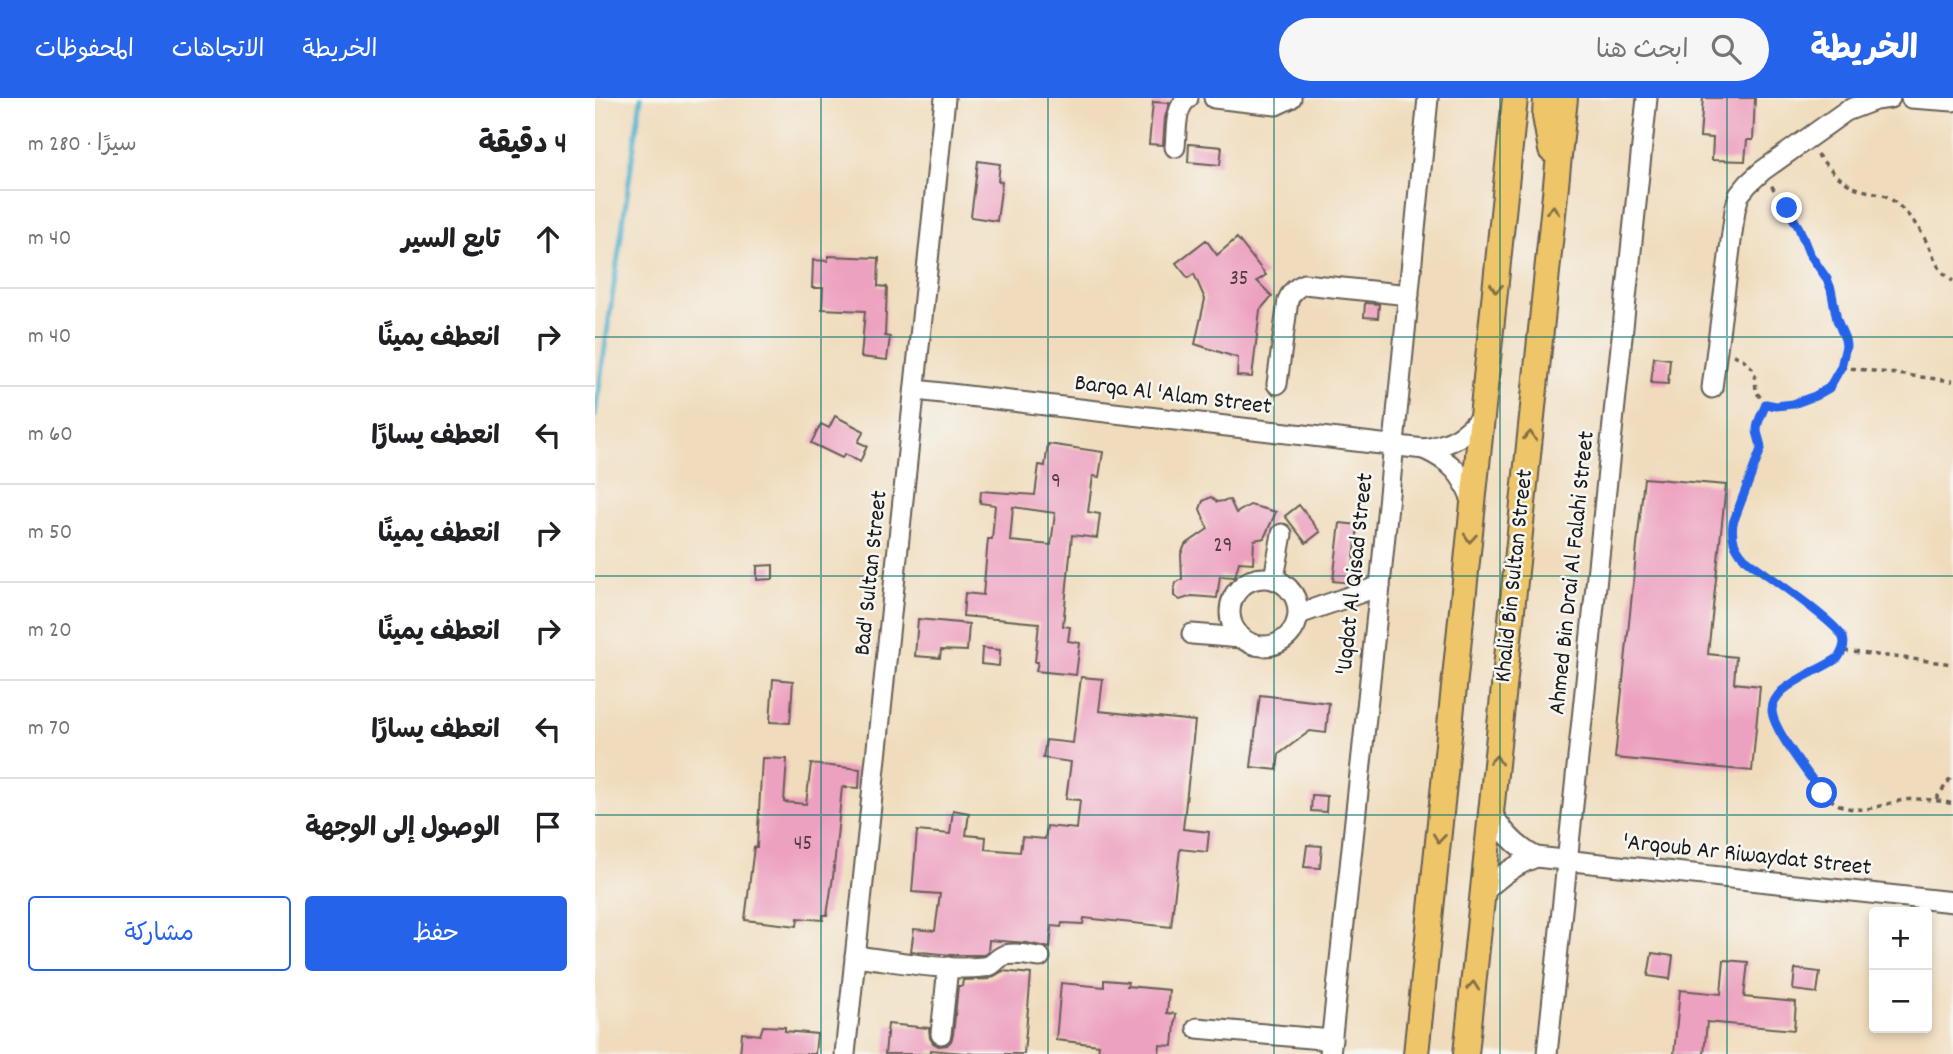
<!DOCTYPE html>
<html lang="ar">
<head>
<meta charset="utf-8">
<style>
	:root { --surface:#fff; --page:#f6f6f6; --text:#202124; --muted:#757577; --line:#e0e0e0; --accent:#2563eb }
	body { margin:0; font-family:Dekko,"Playpen Sans Arabic",sans-serif; background:var(--page); color:var(--text); direction:rtl }
	.controls { position:absolute; right:21px; bottom:21px; display:grid; overflow:hidden; border-radius:7px; box-shadow:0 4px 10px #0003 }
	.controls button { width:63px; height:63px; display:grid; place-items:center; padding:0; border:0; border-bottom:2px solid var(--line); background:var(--surface); color:var(--text); font:35px sans-serif }
	.stop { position:absolute; width:21px; height:21px; margin:-16px; border:5px solid #2563eb; border-radius:50%; background:#fff }
	.stop.end { background:#2563eb; border-color:#fff; box-shadow:0 2px 7px #0008 }
	.list { margin:0; padding:0; list-style:none }
	h2 { display:flex; justify-content:space-between; align-items:center; height:91px; margin:0; padding:0 28px; font-size:30px }
	h2 small { font-size:23px; font-weight:400; color:var(--muted) }
	.list li { display:grid; grid-template-columns:46px 1fr auto; gap:21px; align-items:center; box-sizing:border-box; height:98px; padding:0 28px; border-top:2px solid var(--line) }
	.list b { display:block; font-size:26px; white-space:nowrap }
	.list em { font-size:23px; font-style:normal; color:var(--muted) }
	.actions { display:flex; gap:14px; padding:21px 28px }
	.actions a { flex:1; padding:16px 0; border:2px solid var(--accent); border-radius:7px; text-align:center; font-size:24px; color:var(--accent) }
	.actions .main { background:var(--accent); color:#fff }
	.icon { flex:none; width:38px; height:38px; fill:none; stroke:currentColor; stroke-width:2; stroke-linecap:round; stroke-linejoin:round }
	.map { position:relative; flex:none; width:1358px; height:956px; overflow:hidden; direction:ltr }
	header { display:flex; align-items:center; gap:42px; box-sizing:border-box; height:98px; padding:0 35px; background:var(--accent); color:#fff }
	header strong { font-size:33px }
	nav { display:flex; gap:38px; margin-inline-start:auto; font-size:24px }
	.search { width:490px; height:63px; background:var(--page); display:flex; align-items:center; gap:18px; box-sizing:border-box; padding:0 24px; border-radius:38px; color:var(--muted); font-size:26px }
	main { display:flex }
	aside { flex:1; background:var(--surface) }
	.map>svg:first-child { display:block }
	.lines { fill:none; stroke-linecap:round; stroke-linejoin:round }
	.stream { stroke:#4aadc9; stroke-width:5 }
	.building { fill:#eda1c0; fill-rule:evenodd }
	.minor-casing { stroke:#665f54; stroke-width:23 }
	.major-casing { stroke:#665f54; stroke-width:28 }
	.path { stroke:#665f54; stroke-width:3.5; stroke-dasharray:5 5; stroke-linecap:butt }
	.minor { stroke:#fff; stroke-width:19 }
	.major { stroke:#eec569; stroke-width:24 }
	.oneway { stroke:#857042 }
	.route { stroke:#2563eb; stroke-width:9 }
	.grid { fill:none; stroke:#0f766e; stroke-width:2; stroke-opacity:0.55 }
	.labels { text-anchor:middle; dominant-baseline:central; stroke-width:5; stroke-linejoin:round; paint-order:stroke }
	.number-label { font-size:21px; fill:#503d45 }
	.street-label { font-size:24px; fill:#1c1c1c; stroke:#f6f6f2 }
</style>
</head>
<body>
<header>
<strong>الخريطة</strong>
<div class="search"><svg class="icon" aria-label="search" viewBox="0 0 24 24"><circle cx="10" cy="10" r="6"/><path d="M15 15l6 6"/></svg>ابحث هنا</div>
<nav><a>الخريطة</a><a>الاتجاهات</a><a>المحفوظات</a></nav>
</header>
<main>
<div class="map">
<svg width="1358" height="956" viewBox="0 0 1358 956">
	<rect width="100%" height="100%" fill="#f6f6f2"/>
	<filter id="ink" filterUnits="userSpaceOnUse"><feTurbulence type="fractalNoise" baseFrequency=".0143" numOctaves="2"/><feDisplacementMap in="SourceGraphic" scale="14" xChannelSelector="R" yChannelSelector="G"/><feConvolveMatrix kernelMatrix="1 2 1 2 8 2 1 2 1" color-interpolation-filters="sRGB"/></filter>
	<filter id="wash" filterUnits="userSpaceOnUse"><feTurbulence type="fractalNoise" baseFrequency=".00686" numOctaves="4" result="noise"/><feDisplacementMap in="SourceGraphic" scale="28" xChannelSelector="R" yChannelSelector="G"/><feGaussianBlur stdDeviation="1.57" result="paint"/><feColorMatrix in="noise" values="0 0 0 0 0 0 0 0 0 0 0 0 0 0 0 0 0 1.4 0 .05"/><feComposite in="paint" operator="in"/></filter>
	<g filter="url(#wash)">
		<rect width="100%" height="100%" fill="#f0dcbc"/>
		<g class="lines">
			<polyline class="stream" points="0,318 46,0"/>
		</g>
		<g id="blocks">
			<g class="building">
				<polygon points="1108,0 1160,0 1158,42 1152,42 1150,63 1117,62 1118,40 1105,39"/>
				<polygon points="558,4 574,5 570,20 568,47 554,46"/>
				<polygon points="594,46 627,49 625,67 593,64"/>
				<polygon points="383,63 405,66 403,83 407,84 402,123 376,119"/>
				<polygon points="642,140 671,177 662,183 677,198 665,212 657,279 642,278 643,260 600,246 610,201 599,176 593,180 581,165 611,142 622,157"/>
				<polygon points="233,158 284,160 283,188 292,189 290,238 295,239 292,262 266,259 270,213 227,211 228,190 217,190 218,162 233,163"/>
				<polygon points="770,205 784,206 783,220 769,219"/>
				<polygon points="1059,259 1075,261 1073,286 1056,285"/>
				<polygon points="240,318 269,333 263,344 272,348 265,364 250,356 247,360 216,345 226,326 234,330"/>
				<path d="M453,346l55,8 -4,25 -6,-1 -5,36 12,2 -3,24 -25,-3 -9,91 7,1 -2,14 12,2 -4,32 -40,-4 2,-9h-3l4,-39 -76,-7 2,-23 18,2 5,-56h4l3,-34 -15,-2 1,-12 54,4 4,-30 6,1zM418,409l42,6 -4,32 -41,-4z"/>
				<polygon points="1049,380 1131,387 1113,556 1141,559 1139,585 1165,588 1157,673 1020,660"/>
				<polygon points="616,399 622,404 635,402 641,415 655,407 681,414 669,440 659,442 658,465 644,464 640,479 625,478 622,500 597,498 585,502 579,498 579,492 581,485 587,481 586,456 590,447 613,431 605,411 608,403"/>
				<polygon points="704,407 725,434 711,445 690,418"/>
				<polygon points="745,425 763,427 756,485 738,483"/>
				<polygon points="178,467 178,481 162,482 162,468"/>
				<polygon points="323,521 374,526 372,553 346,552 345,560 320,558"/>
				<polygon points="387,550 405,552 404,568 386,566"/>
				<polygon points="486,579 508,581 504,613 600,623 588,731 614,734 612,754 585,751 576,829 489,820 488,826 467,825 466,829 457,828 455,850 432,845 394,842 393,854 389,857 357,857 316,853 319,831 340,833 345,796 317,794 322,733 355,736 358,712 374,715 371,737 391,739 390,751 425,754 427,739 450,741 452,728 482,731 485,702 471,701 476,664 448,660 451,642 478,645"/>
				<polygon points="178,581 198,583 195,625 175,624"/>
				<polygon points="665,597 734,605 731,635 715,633 684,656 682,672 656,669"/>
				<polygon points="167,660 192,661 189,704 211,706 216,666 265,671 264,690 247,689 238,779 232,817 228,817 228,822 203,820 202,828 150,822 159,749 162,749"/>
				<polygon points="717,697 732,698 731,714 716,713"/>
				<polygon points="712,747 727,748 725,770 709,769"/>
				<polygon points="1057,855 1078,858 1075,881 1053,878"/>
				<polygon points="1129,862 1153,864 1149,899 1201,904 1199,932 1112,924 1109,956 1079,956 1085,892 1126,896"/>
				<polygon points="1200,871 1225,874 1222,895 1198,892"/>
				<polygon points="408,873 436,876 429,956 381,956 336,952 335,956 290,956 293,926 334,930 335,940 338,945 344,948 352,947 356,943 358,937 363,888 367,888 368,882 394,881"/>
				<polygon points="509,882 533,884 532,888 574,892 572,915 581,916 578,948 565,947 564,956 503,956 504,947 461,942 466,885 509,889"/>
				<polygon points="168,928 190,929 190,933 222,936 220,956 145,956 147,935 165,937"/>
			</g>
		</g>
	</g>
	<g filter="url(#ink)">
		<use href="#blocks" fill-opacity="0" stroke="#665f54" stroke-width="2"/>
		<g class="lines">
			<defs>
				<g id="minor">
					<polyline points="619,0 681,7 696,0"/>
					<polyline points="1316,0 1358,3"/>
					<path d="M580,49c2,-17 -1,-38 13,-49"/>
					<path d="M682,286l11,-84c4,-9 8,-12 16,-16l105,11"/>
					<polyline points="1117,290 1140,112 1144,97 1153,86 1167,73 1251,13 1280,2 1295,0"/>
					<path d="M321,292l508,59c28,-5 42,-13 59,-35"/>
					<path d="M829,351c28,13 39,25 49,54"/>
					<circle cx="669" cy="514" r="34"/>
					<polyline points="679,480 687,436"/>
					<polyline points="704,516 785,488"/>
					<polyline points="597,536 646,540"/>
					<path d="M895,711c11,22 25,37 46,48l417,45"/>
					<path d="M887,796c16,-17 32,-29 54,-37"/>
					<path d="M260,858c42,5 86,15 128,11 9,0 11,-6 18,-10 10,-6 28,-1 39,0"/>
					<polyline points="602,930 737,942"/>
					<polyline points="346,936 353,869"/>
					<polyline points="250,956 350,0"/>
					<polyline points="735,956 785,488 833,0"/>
					<polyline points="952,956 1052,0"/>
				</g>
				<g id="major">
					<polyline points="951,0 950,18 956,52"/>
					<polyline points="821,956 920,0"/>
					<polyline points="871,956 970,0"/>
				</g>
			</defs>
			<use href="#minor" class="minor-casing"/>
			<use href="#major" class="major-casing"/>
			<g class="path">
				<path d="M1222,56c11,14 25,29 42,35 11,4 22,3 32,10 13,10 28,27 35,42 9,18 10,28 27,40"/>
				<polyline points="1138,257 1147,260 1157,270 1160,278 1161,294 1171,306 1181,308 1198,306 1220,298 1234,290 1246,269 1251,248 1232,181 1214,155 1204,130 1176,87"/>
				<polyline points="1246,269 1358,283"/>
				<path d="M1171,306c-4,8 -9,17 -9,26 1,6 4,11 4,19l-28,74c-2,15 1,23 11,35 17,13 95,64 100,81 10,35 -79,36 -72,75 4,18 23,40 34,55 11,16 21,34 42,39 17,4 30,-2 47,-6 19,-5 39,-3 58,2"/>
				<polyline points="1249,553 1358,566"/>
				<polyline points="1341,701 1358,677"/>
			</g>
			<use href="#minor" class="minor"/>
			<use href="#major" class="major"/>
		</g>
		<defs><path id="oneway-chevron" d="M-2-3.5L2.5 0L-2 3.5" fill="none" stroke-width="1.6" stroke-linecap="round" stroke-linejoin="round" transform="scale(1.75)"/></defs>
		<g class="oneway">
			<use href="#oneway-chevron" transform="translate(958 112) rotate(-84)"/>
			<use href="#oneway-chevron" transform="translate(901 190) rotate(96)"/>
			<use href="#oneway-chevron" transform="translate(935 338) rotate(-84)"/>
			<use href="#oneway-chevron" transform="translate(875 440) rotate(95)"/>
			<use href="#oneway-chevron" transform="translate(901 662) rotate(-84)"/>
			<use href="#oneway-chevron" transform="translate(844 740) rotate(96)"/>
			<use href="#oneway-chevron" transform="translate(878 888) rotate(-84)"/>
		</g>
	</g>
	<g class="lines" filter="url(#ink)">
		<path class="route" d="M1192,110l12,20 10,25 18,26 4,10 6,31 8,19 1,7 -5,21 -12,21 -14,8 -22,8 -17,2 -10,-2c-3,8 -9,17 -9,26 0,6 4,11 4,19l-28,74c-2,15 1,23 11,35 17,13 94,65 99,80 3,7 -1,14 -5,20 -18,12 -40,19 -56,33 -5,5 -10,12 -10,19 0,19 38,66 50,83"/>
	</g>
	<path class="grid" d="M226,0v956M453,0v956M679,0v956M905,0v956M1132,0v956M0,239h1358M0,478h1358M0,717h1358"/>
	<g class="labels">
		<g class="number-label">
			<text x="644" y="182">35</text>
			<text x="461" y="385">9</text>
			<text x="628" y="449">29</text>
			<text x="208" y="747">45</text>
		</g>
		<g class="street-label">
			<text transform="translate(578 298) rotate(7)">Barqa Al 'Alam Street</text>
			<text transform="translate(277 475) rotate(-84)">Bad' Sultan Street</text>
			<text transform="translate(978 475) rotate(-84)">Ahmed Bin Drai Al Falahi Street</text>
			<text transform="translate(761 476) rotate(-84)">'Uqdat Al Qisad Street</text>
			<text transform="translate(920 478) rotate(-84)">Khalid Bin Sultan Street</text>
			<text transform="translate(1152 758) rotate(6)">'Arqoub Ar Riwaydat Street</text>
		</g>
	</g>
</svg>
<div class="controls">
<button>+</button>
<button>−</button>
</div>
<div class="stop" style="left:1227px;top:695px"></div>
<div class="stop end" style="left:1192px;top:110px"></div>
</div>
<aside>
<h2>4 دقيقة<small>سيرًا · 280 m</small></h2>
<ul class="list">
<li><svg class="icon" aria-label="ahead" viewBox="0 0 24 24"><path d="M12 20V5M6 11l6-6 6 6"/></svg><div><b>تابع السير</b></div><em>40 m</em></li>
<li><svg class="icon" aria-label="right" viewBox="0 0 24 24"><path d="M7 20v-9h11M14 6l5 5-5 5"/></svg><div><b>انعطف يمينًا</b></div><em>40 m</em></li>
<li><svg class="icon" aria-label="left" viewBox="0 0 24 24"><path d="M17 20v-9H6M10 6l-5 5 5 5"/></svg><div><b>انعطف يسارًا</b></div><em>60 m</em></li>
<li><svg class="icon" aria-label="right" viewBox="0 0 24 24"><path d="M7 20v-9h11M14 6l5 5-5 5"/></svg><div><b>انعطف يمينًا</b></div><em>50 m</em></li>
<li><svg class="icon" aria-label="right" viewBox="0 0 24 24"><path d="M7 20v-9h11M14 6l5 5-5 5"/></svg><div><b>انعطف يمينًا</b></div><em>20 m</em></li>
<li><svg class="icon" aria-label="left" viewBox="0 0 24 24"><path d="M17 20v-9H6M10 6l-5 5 5 5"/></svg><div><b>انعطف يسارًا</b></div><em>70 m</em></li>
<li><svg class="icon" aria-label="arrive" viewBox="0 0 24 24"><path d="M6 21V4h12l-3 4 3 4H6"/></svg><div><b>الوصول إلى الوجهة</b></div></li>
</ul>
<div class="actions"><a class="main">حفظ</a><a>مشاركة</a></div>
</aside>
</main>
</body>
</html>
